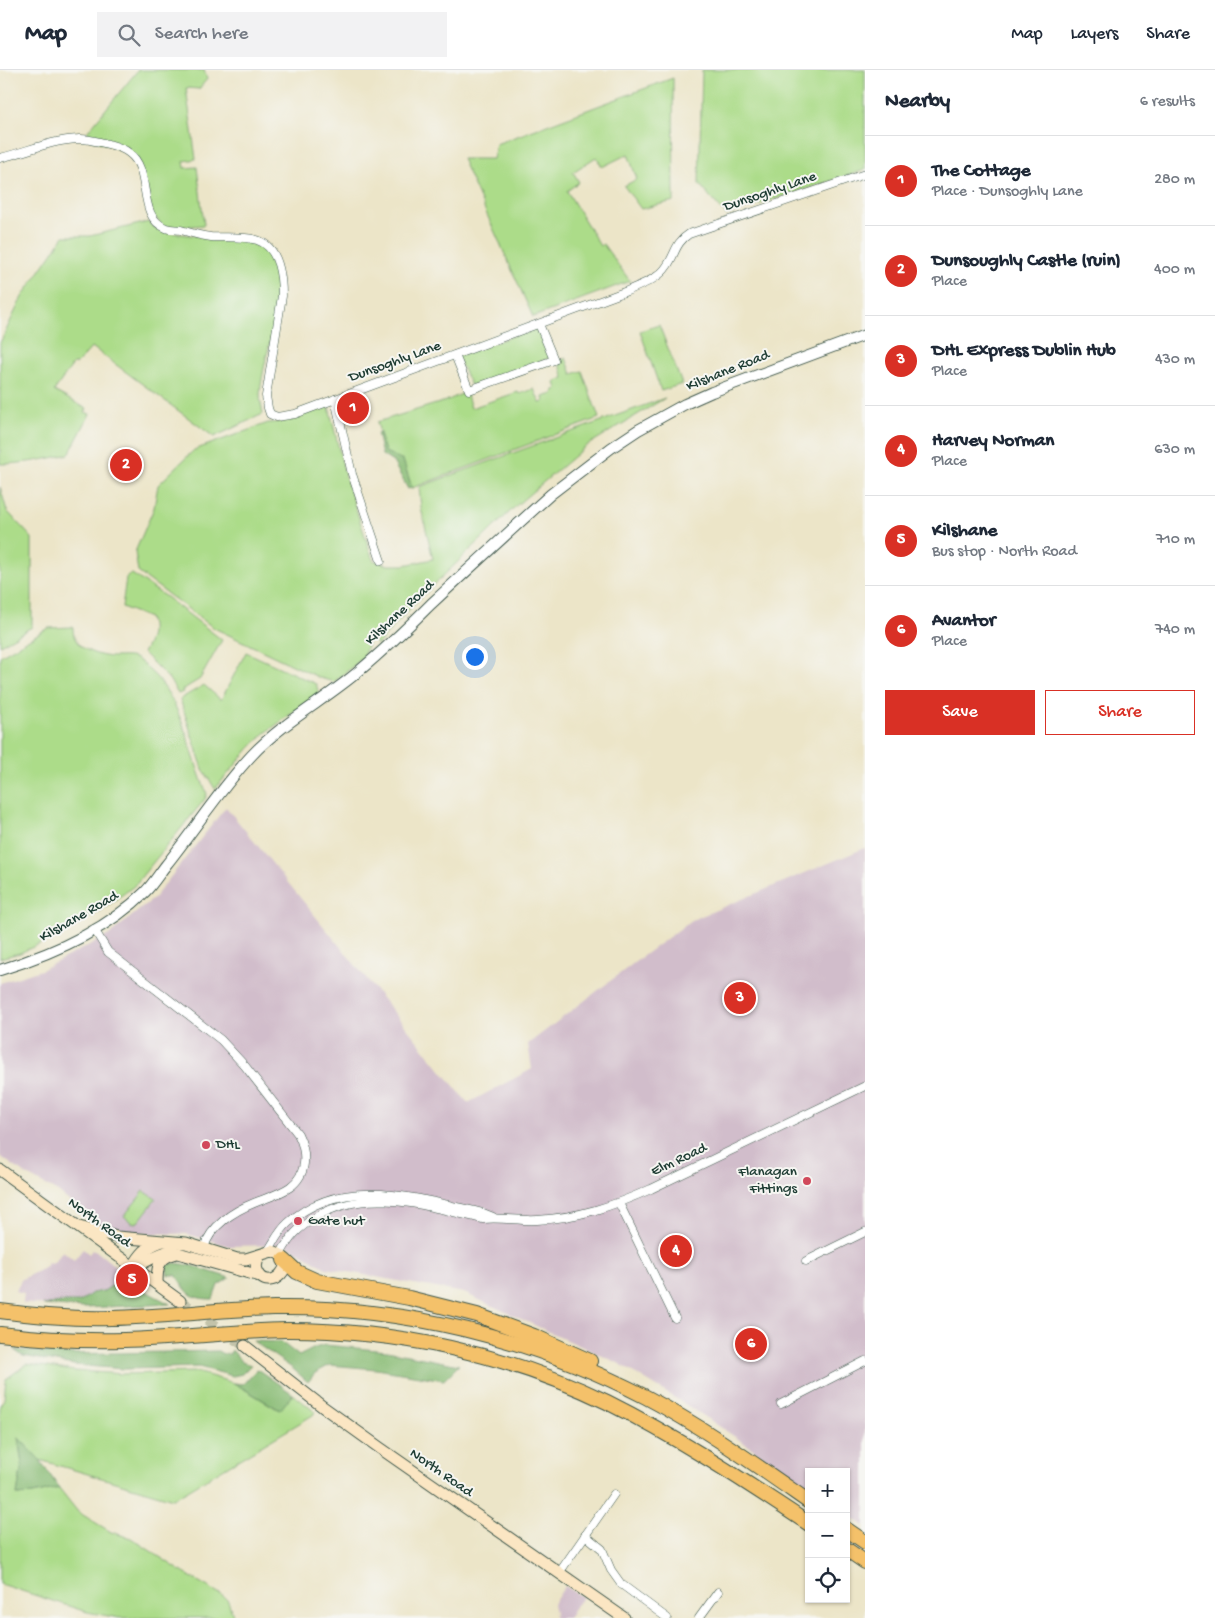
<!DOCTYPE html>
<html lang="en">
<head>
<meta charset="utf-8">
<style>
	:root { --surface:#fff; --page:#f2f2f3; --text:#1f2937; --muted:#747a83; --line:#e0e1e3; --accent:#d93025 }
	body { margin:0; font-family:"Gochi Hand",sans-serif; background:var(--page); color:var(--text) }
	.controls { position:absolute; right:15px; bottom:15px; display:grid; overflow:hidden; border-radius:0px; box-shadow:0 1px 4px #0004 }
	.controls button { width:45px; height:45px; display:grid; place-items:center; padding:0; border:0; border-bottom:1px solid var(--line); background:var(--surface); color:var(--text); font:25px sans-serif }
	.you { position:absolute; left:474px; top:586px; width:18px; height:18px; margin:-12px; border:4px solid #fff; border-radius:50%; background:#1a73e8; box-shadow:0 0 0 8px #1a73e833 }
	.badge { display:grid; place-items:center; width:32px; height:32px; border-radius:50%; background:var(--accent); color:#fff; font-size:16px; font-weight:700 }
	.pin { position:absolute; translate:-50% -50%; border:2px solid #fff; box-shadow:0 1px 5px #0006 }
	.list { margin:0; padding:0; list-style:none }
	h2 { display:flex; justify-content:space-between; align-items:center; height:65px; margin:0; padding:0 20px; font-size:21px }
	h2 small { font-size:16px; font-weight:400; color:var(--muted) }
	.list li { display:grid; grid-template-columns:32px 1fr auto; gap:15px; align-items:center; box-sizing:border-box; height:90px; padding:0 20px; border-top:1px solid var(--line) }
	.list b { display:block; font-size:19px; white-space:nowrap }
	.list p { margin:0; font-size:16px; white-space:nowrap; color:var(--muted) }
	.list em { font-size:16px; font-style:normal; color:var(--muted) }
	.actions { display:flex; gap:10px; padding:15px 20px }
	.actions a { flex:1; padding:11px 0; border:1px solid var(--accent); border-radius:0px; text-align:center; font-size:18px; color:var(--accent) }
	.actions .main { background:var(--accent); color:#fff }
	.icon { flex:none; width:28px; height:28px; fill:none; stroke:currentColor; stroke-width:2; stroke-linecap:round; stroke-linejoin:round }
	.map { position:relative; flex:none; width:865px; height:1548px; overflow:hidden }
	header { display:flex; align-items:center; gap:30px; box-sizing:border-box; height:70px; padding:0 25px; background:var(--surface); border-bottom:1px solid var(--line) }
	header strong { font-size:24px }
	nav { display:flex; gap:28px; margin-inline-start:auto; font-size:18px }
	.search { width:350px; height:45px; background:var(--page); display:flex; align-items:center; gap:12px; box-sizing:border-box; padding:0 18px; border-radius:0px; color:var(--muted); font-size:19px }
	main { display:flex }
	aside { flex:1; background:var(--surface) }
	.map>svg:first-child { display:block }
	.industrial { fill:#d1bdcb }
	.green { fill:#acdc89; stroke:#668c5e }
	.forest { fill:#89bc75; stroke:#547c54 }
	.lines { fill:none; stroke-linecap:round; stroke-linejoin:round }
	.secondary-tunnel { stroke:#c3c3aa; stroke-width:11; stroke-dasharray:11 5.5; stroke-linecap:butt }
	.minor-casing { stroke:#3e564a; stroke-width:9 }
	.tertiary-casing { stroke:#3e564a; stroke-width:12 }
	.secondary-casing { stroke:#3e564a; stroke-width:13 }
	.trunk-casing { stroke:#3e564a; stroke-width:16 }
	.minor { stroke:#fff; stroke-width:8 }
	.tertiary { stroke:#fff; stroke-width:10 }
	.secondary { stroke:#fbe6c3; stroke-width:11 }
	.trunk { stroke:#f4c16a; stroke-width:14 }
	.poi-dot { fill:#d1495b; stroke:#f6f6f2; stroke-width:2 }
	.labels { text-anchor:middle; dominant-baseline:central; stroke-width:4; stroke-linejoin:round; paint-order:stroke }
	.street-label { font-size:15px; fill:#1f3d34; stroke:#f6f6f2 }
	.poi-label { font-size:15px; fill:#1f3d34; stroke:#f6f6f2; text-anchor:start }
</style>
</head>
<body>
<header>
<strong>Map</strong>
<div class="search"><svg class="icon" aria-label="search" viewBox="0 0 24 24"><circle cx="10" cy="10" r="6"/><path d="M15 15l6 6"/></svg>Search here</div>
<nav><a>Map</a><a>Layers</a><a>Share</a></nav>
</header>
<main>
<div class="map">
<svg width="865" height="1548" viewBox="0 0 865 1548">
	<rect width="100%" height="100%" fill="#f6f6f2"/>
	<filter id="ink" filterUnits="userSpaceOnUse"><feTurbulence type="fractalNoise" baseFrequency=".02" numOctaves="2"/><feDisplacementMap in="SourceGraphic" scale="10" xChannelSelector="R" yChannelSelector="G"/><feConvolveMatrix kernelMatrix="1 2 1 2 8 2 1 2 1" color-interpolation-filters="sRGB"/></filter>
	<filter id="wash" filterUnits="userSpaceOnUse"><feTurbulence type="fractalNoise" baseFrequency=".0096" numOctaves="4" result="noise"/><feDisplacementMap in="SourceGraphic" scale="20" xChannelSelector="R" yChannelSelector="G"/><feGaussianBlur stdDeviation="1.12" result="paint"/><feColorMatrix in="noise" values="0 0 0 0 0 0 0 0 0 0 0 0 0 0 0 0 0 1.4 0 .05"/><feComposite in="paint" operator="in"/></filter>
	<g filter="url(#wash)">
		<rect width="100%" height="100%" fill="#ece5c8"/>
		<g class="industrial">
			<polygon points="226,737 468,1033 532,999 528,974 643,886 692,850 865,778 865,1456 846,1443 846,1402 809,1402 809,1417 701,1344 618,1293 464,1223 326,1198 287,1175 229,1176 187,1164 133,1163 99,1155 58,1122 25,1104 0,1086 0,913 41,900 109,865 154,828"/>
			<polygon points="83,1179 89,1184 92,1180 95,1180 111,1193 117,1198 118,1204 122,1211 84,1238 23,1233 24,1223 15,1221 22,1209 46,1197 48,1193 54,1192 63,1181 74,1190"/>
			<polygon points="565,1516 583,1527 570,1542 572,1543 568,1548 554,1548 555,1543 553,1534"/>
		</g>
		<g class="green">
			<polygon points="138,0 204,0 207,9 199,19 186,18 196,89 184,91 185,98 197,97 204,155 165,158 151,143 137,91 126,81 90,69 87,62"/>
			<polygon points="702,0 865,0 865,100 726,145 699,114"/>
			<polygon points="673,8 674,131 641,139 624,116 637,109 628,84 602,97 596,87 573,102 579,112 567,121 600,176 603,174 630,211 533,247 462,89 493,89 496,74"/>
			<path d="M148,152l9,7 14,4 81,9c4,2 10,4 13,8 28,37 -2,103 -5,144 0,7 2,14 3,20l-49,23 -122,-90 -15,17h-4l-19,27 33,18 -2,3 5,2 -21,40c-22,5 -45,10 -69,10v-121l22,-46 42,-61h26z"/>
			<polygon points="659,255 682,314 661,321 640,261"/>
			<polygon points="538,257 551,288 474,315 470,314 457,286"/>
			<polygon points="566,288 572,304 582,301 599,348 412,418 403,390 385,382 377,352 446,331 466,322 471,338 518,322 519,324 534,319 540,333 544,332 543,327 553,324 554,320 557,319 555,312 564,308 559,291"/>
			<polygon points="665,328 586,376 518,434 416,532 377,575 371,563 363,588 334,612 320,608 214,558 138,502 135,482 154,438 158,415 194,380 268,353 279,352 325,337 329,337 346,409 373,490 388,495 404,495 433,489 421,438 419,417"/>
			<polygon points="0,417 7,441 32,468 32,557 0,575"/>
			<path d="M132,504l34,23 56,43 -22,39 -18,11 1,2 -5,2 -9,-15 -26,-26c7,-12 11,-22 6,-35l-27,-11 4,-29 2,-3z"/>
			<path d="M73,557c0,3 0,8 2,11 5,13 27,19 40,19 6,0 14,-1 19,1 5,1 11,8 15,12 33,28 41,85 58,124l-2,5 -71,87 -32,24 -47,27 -35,16 -20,5v-302l48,-28z"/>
			<polygon points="246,582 316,614 319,623 264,664 249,679 215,719 203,699 180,629 204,615 221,630"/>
			<polygon points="144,1121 156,1129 139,1151 136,1153 131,1152 124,1146"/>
			<polygon points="27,1294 74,1301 124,1304 197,1302 234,1313 279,1340 293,1324 315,1342 313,1345 173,1429 40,1390 18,1368 22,1394 17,1425 33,1424 59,1418 78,1442 111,1462 131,1468 184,1503 222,1525 228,1531 234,1548 119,1548 87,1542 0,1514 0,1335 4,1329 6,1309"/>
		</g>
		<g class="forest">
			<polygon points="379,362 385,382 403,390 412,418 408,419 393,392 382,385 377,363"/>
			<path d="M174,1193l15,2 41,13 -12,7 -5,14c-24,0 -25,-6 -37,-24h-8l-2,-10z"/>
			<path d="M123,1208c9,2 13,8 21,12 8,5 17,9 26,14l-86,4 -41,-3 20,-3h17l12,-9 12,-2z"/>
			<polygon points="253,1271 281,1272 299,1286 315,1278 325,1275 387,1281 459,1295 444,1310 376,1299 330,1295 315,1303 308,1312 292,1298"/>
			<polygon points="14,1280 66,1284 218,1281 223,1284 230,1284 232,1280 242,1292 251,1295 242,1304 233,1306 199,1297 124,1299 74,1295 23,1286"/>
			<polygon points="257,1299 293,1324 280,1340 234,1313 243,1314"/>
			<polygon points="18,1367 40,1390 59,1418 33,1424 17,1425 22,1394"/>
		</g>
	</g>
	<g filter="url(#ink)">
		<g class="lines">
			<polyline class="secondary-tunnel" points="180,1231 245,1276"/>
			<defs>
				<g id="minor">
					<path d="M0,88c26,-6 51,-18 78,-19 10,-1 20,3 30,5 7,2 15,4 21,9 24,17 7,64 37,75 5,2 11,1 15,2 10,3 20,6 30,7 15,1 32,-1 46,3 22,7 25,37 25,56l-16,100 2,12 2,6 7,3 18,-3 332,-123c13,-6 32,-12 40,-25 9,-13 8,-23 22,-32l176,-60"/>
					<polyline points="455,285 469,320 554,290 539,254"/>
					<polyline points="335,329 352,404 381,491"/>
					<path d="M94,859l14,23 113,88 24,26 53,68c9,18 10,40 -8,53 -10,7 -24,11 -36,16 -20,8 -44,23 -50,45"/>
					<polyline points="619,1133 675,1248"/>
					<path d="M268,1181c6,-9 11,-20 20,-28 54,-50 132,-24 195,-10l10,4"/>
					<path d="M280,1185c10,-19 18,-27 36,-38 52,-32 112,-10 167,2 18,-2 36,2 54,1 41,-2 76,-14 114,-31l214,-103"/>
					<polyline points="806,1191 865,1162"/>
					<polyline points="781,1334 865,1291"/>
					<polyline points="585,1465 602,1479 611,1500 621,1514 667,1548"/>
					<polyline points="559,1503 614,1424"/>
					<polyline points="699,1548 718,1522"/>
				</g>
				<path id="tertiary" d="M0,900c52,-16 106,-39 145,-78 8,-8 14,-18 21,-27 29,-36 54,-76 86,-110 31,-33 73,-55 107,-84 25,-21 49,-44 72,-67 40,-37 80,-74 120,-110l60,-46 27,-18 47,-26 27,-12 153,-57"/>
				<g id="secondary">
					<polyline points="0,1100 180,1231"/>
					<path d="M79,1157l38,10 69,6 51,16h9l26,-8c33,9 -5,47 -15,19 -2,-6 0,-10 3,-15"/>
					<path d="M133,1197c14,-4 23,-14 38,-16l89,25"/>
					<path d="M133,1197c7,-12 14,-21 27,-25"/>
					<path d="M157,1214c0,-14 0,-26 17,-30"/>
					<polyline points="245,1276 323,1337 380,1378 624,1548"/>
				</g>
				<g id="trunk">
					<polyline points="284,1190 297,1202 317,1211 409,1228 477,1245 534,1266 590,1291"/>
					<path d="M0,1241c37,5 74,8 111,7 55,-1 109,-9 163,-10 130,-2 258,30 372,89 57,30 110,68 163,105"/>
					<path d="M0,1264c41,5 82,7 124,6 54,-1 108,-9 163,-10 109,0 221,24 320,72 70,35 136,78 202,122"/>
					<polyline points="846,1459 865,1472"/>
					<polyline points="846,1479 865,1492"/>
				</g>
			</defs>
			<use href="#minor" class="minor-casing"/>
			<use href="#tertiary" class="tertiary-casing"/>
			<use href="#secondary" class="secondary-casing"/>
			<use href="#trunk" class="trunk-casing"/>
			<use href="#minor" class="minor"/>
			<use href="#tertiary" class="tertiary"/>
			<use href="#secondary" class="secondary"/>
			<use href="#trunk" class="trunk"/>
		</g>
	</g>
	<g class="poi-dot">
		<circle cx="206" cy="1075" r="5"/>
		<circle cx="807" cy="1111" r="5"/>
		<circle cx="298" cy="1151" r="5"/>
	</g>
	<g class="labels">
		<g class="street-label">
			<text transform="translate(770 122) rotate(-19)">Dunsoghly Lane</text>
			<text transform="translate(395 292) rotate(-20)">Dunsoghly Lane</text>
			<text transform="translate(728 301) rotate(-22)">Kilshane Road</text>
			<text transform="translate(400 543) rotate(-43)">Kilshane Road</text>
			<text transform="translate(79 847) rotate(-30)">Kilshane Road</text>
			<text transform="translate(679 1090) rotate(-25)">Elm Road</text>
			<text transform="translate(99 1153) rotate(36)">North Road</text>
			<text transform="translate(441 1403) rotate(35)">North Road</text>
		</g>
		<g class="poi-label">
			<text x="216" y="1075">DHL</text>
			<text x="797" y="1102" text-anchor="end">Flanagan<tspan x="797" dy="17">Fittings</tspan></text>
			<text x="308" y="1151">Gate hut</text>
		</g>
	</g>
</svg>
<div class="controls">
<button>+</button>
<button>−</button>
<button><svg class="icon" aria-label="locate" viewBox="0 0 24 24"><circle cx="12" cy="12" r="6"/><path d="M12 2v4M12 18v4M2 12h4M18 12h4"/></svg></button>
</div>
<div class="you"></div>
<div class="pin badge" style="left:353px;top:338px">1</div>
<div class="pin badge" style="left:126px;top:395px">2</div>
<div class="pin badge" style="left:740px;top:928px">3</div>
<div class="pin badge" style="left:676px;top:1181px">4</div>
<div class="pin badge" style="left:132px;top:1210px">5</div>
<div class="pin badge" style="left:751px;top:1274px">6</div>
</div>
<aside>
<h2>Nearby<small>6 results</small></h2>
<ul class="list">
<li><span class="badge">1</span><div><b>The Cottage</b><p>Place · Dunsoghly Lane</p></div><em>280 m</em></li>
<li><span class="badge">2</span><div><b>Dunsoughly Castle (ruin)</b><p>Place</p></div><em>400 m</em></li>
<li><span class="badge">3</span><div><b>DHL Express Dublin Hub</b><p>Place</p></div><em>430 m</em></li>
<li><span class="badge">4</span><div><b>Harvey Norman</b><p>Place</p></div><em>630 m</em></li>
<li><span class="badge">5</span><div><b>Kilshane</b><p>Bus stop · North Road</p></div><em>710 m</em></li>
<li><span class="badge">6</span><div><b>Avantor</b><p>Place</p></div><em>740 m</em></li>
</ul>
<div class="actions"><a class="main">Save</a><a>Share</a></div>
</aside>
</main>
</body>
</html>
